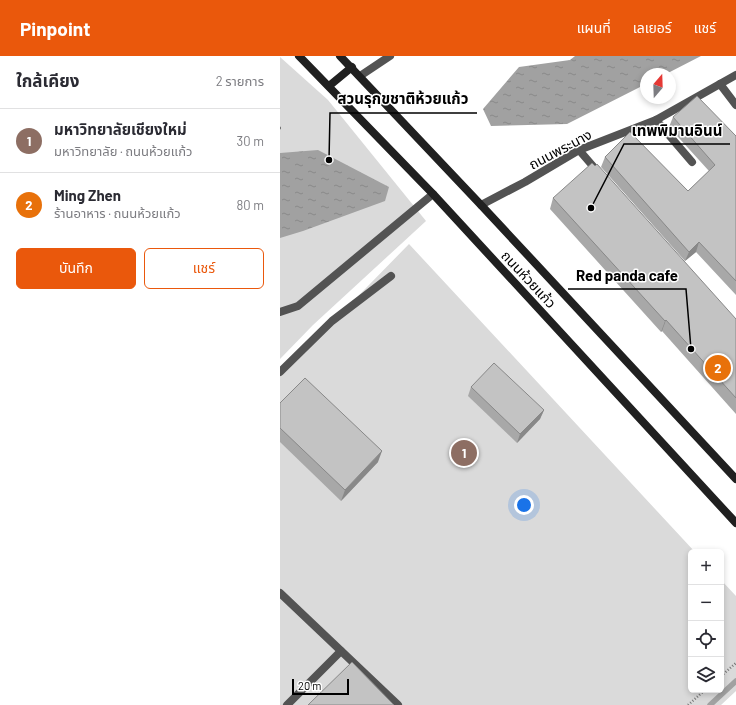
<!DOCTYPE html>
<html lang="th">
<head>
<meta charset="utf-8">
<style>
	:root { --surface:#fff; --page:#f2f2f3; --text:#2b2b33; --muted:#7c7c81; --line:#e1e1e2; --accent:#ea580c }
	body { margin:0; font-family:Barlow,"Noto Sans Thai",sans-serif; background:var(--page); color:var(--text) }
	.controls { position:absolute; right:12px; bottom:12px; display:grid; overflow:hidden; border-radius:6px; box-shadow:0 2px 6px #0003 }
	.controls button { width:36px; height:36px; display:grid; place-items:center; padding:0; border:0; border-bottom:1px solid var(--line); background:var(--surface); color:var(--text); font:20px sans-serif }
	.compass { position:absolute; left:360px; top:12px; width:36px; height:36px; border-radius:50%; background:var(--surface); box-shadow:0 2px 6px #0003; rotate:19deg }
	.scale { position:absolute; left:12px; bottom:10px; width:57px; box-sizing:border-box; padding-left:4px; border:2px solid #000; border-top:0; font-size:11px; line-height:14px; white-space:nowrap; color:#000; -webkit-text-stroke:3px #fff; paint-order:stroke }
	.you { position:absolute; left:244px; top:449px; width:14px; height:14px; margin:-10px; border:3px solid #fff; border-radius:50%; background:#1a73e8; box-shadow:0 0 0 6px #1a73e833 }
	.badge { display:grid; place-items:center; width:26px; height:26px; border-radius:50%; background:var(--accent); color:#fff; font-size:13px; font-weight:700 }
	.pin { position:absolute; translate:-50% -50%; border:2px solid #fff; box-shadow:0 1px 4px #0006 }
	.list { margin:0; padding:0; list-style:none }
	h2 { display:flex; justify-content:space-between; align-items:center; height:52px; margin:0; padding:0 16px; font-size:17px }
	h2 small { font-size:13px; font-weight:400; color:var(--muted) }
	.list li { display:grid; grid-template-columns:26px 1fr auto; gap:12px; align-items:center; box-sizing:border-box; height:64px; padding:0 16px; border-top:1px solid var(--line) }
	.list b { display:block; font-size:15px; white-space:nowrap }
	.list p { margin:0; font-size:13px; white-space:nowrap; color:var(--muted) }
	.list em { font-size:13px; font-style:normal; color:var(--muted) }
	.actions { display:flex; gap:8px; padding:12px 16px }
	.actions a { flex:1; padding:9px 0; border:1px solid var(--accent); border-radius:6px; text-align:center; font-size:14px; color:var(--accent) }
	.actions .main { background:var(--accent); color:#fff }
	.icon { flex:none; width:22px; height:22px; fill:none; stroke:currentColor; stroke-width:2; stroke-linecap:round; stroke-linejoin:round }
	.map { position:relative; flex:none; width:456px; height:649px; overflow:hidden }
	header { display:flex; align-items:center; gap:24px; box-sizing:border-box; height:56px; padding:0 20px; background:var(--accent); color:#fff }
	header strong { font-size:19px }
	nav { display:flex; gap:22px; margin-inline-start:auto; font-size:14px }
	main { display:flex }
	aside { flex:1; background:var(--surface) }
	.map>svg:first-child { display:block }
	.green { fill:#dadada }
	.water { fill:url(#water-ripples) }
	.lines { fill:none; stroke-linecap:round; stroke-linejoin:round }
	.stream { stroke:#a1a1a1; stroke-width:5.5 }
	.path { stroke:#757575; stroke-width:2.5; stroke-dasharray:1 2; stroke-linecap:butt }
	.service { stroke:#535353; stroke-width:8 }
	.minor { stroke:#535353; stroke-width:8 }
	.secondary { stroke:#202020; stroke-width:8 }
	.wall { fill:#a8a8a8 }
	.shaded-wall { fill:#888 }
	.building { fill:#c3c3c3; stroke:#888 }
	.labels { text-anchor:middle; dominant-baseline:central; stroke-width:3; stroke-linejoin:round; paint-order:stroke }
	.street-label { font-size:14px; fill:#000; stroke:#fff }
	.leader { fill:none; stroke:#000; stroke-width:1.5 }
	.callout-dot { fill:#000; stroke:#fff; stroke-width:1.5 }
	.callout-label { font-size:15px; text-anchor:middle; font-weight:bold; fill:#000; stroke:#fff; stroke-width:3; stroke-linejoin:round; paint-order:stroke }
</style>
</head>
<body>
<header>
<strong>Pinpoint</strong>
<nav><a>แผนที่</a><a>เลเยอร์</a><a>แชร์</a></nav>
</header>
<main>
<aside>
<h2>ใกล้เคียง<small>2 รายการ</small></h2>
<ul class="list">
<li><span class="badge" style="background:#8d6e63">1</span><div><b>มหาวิทยาลัยเชียงใหม่</b><p>มหาวิทยาลัย · ถนนห้วยแก้ว</p></div><em>30 m</em></li>
<li><span class="badge" style="background:#e8710a">2</span><div><b>Ming Zhen</b><p>ร้านอาหาร · ถนนห้วยแก้ว</p></div><em>80 m</em></li>
</ul>
<div class="actions"><a class="main">บันทึก</a><a>แชร์</a></div>
</aside>
<div class="map">
<svg width="456" height="649" viewBox="0 0 456 649">
	<defs>
		<pattern id="water-ripples" width="26" height="14" patternUnits="userSpaceOnUse"><rect width="26" height="14" fill="#a1a1a1"/><path d="M2 4q2-2 4 0t4 0M15 11q2-2 4 0t4 0" fill="none" stroke="#898989"/></pattern>
	</defs>
	<rect width="100%" height="100%" fill="#fff"/>
	<g class="green">
		<polygon points="0,1 48,44 146,165 33,269 0,303"/>
		<polygon points="129,188 415,496 411,496 411,634 441,634 441,524 456,540 456,635 441,649 0,649 0,320"/>
	</g>
	<g class="water">
		<polygon points="295,0 421,0 386,18 366,18 366,28 287,68 211,70 203,53 239,11 290,4"/>
		<polygon points="38,94 109,131 105,145 23,175 0,182 0,97"/>
	</g>
	<g class="lines">
		<polyline class="stream" points="430,649 456,625"/>
		<g class="path">
			<polyline points="0,72 1,72"/>
			<polyline points="441,620 456,607"/>
			<polyline points="408,649 425,634"/>
		</g>
		<g class="service">
			<polyline points="80,20 110,0"/>
			<polyline points="299,94 318,116"/>
			<polyline points="0,256 18,250 153,138"/>
			<polyline points="0,316 52,265 111,220"/>
			<polyline points="0,537 118,649"/>
			<polyline points="7,649 61,595"/>
		</g>
		<g class="minor">
			<polyline points="440,28 456,49"/>
			<polyline points="376,64 412,106"/>
			<polyline points="201,149 245,126 299,94 376,64 456,19"/>
		</g>
		<g class="secondary">
			<polyline points="19,0 153,138 456,467"/>
			<polyline points="60,0 201,149 456,423"/>
			<polyline points="49,30 72,11"/>
		</g>
	</g>
	<g class="wall">
		<polygon points="393,61 456,80 456,239 416,196 405,205 321,111 325,101 408,135 429,115 389,71"/>
		<polygon points="273,142 456,263 456,358 382,275 381,276 270,153"/>
		<polygon points="191,331 264,354 260,363 237,387 188,340"/>
		<polygon points="0,347 98,406 61,445 0,386"/>
	</g>
	<g class="shaded-wall">
		<polygon points="419,186 416,196 405,205 409,196"/>
		<polygon points="386,264 382,275 381,276 385,265"/>
		<polygon points="264,354 260,363 237,387 240,378"/>
		<polygon points="102,395 98,406 61,445 65,434"/>
	</g>
	<g class="building">
		<polygon points="417,40 456,80 456,225 419,186 409,196 325,101 350,76 408,135 435,109 393,61"/>
		<polygon points="312,107 315,110 317,108 456,263 456,342 386,264 385,265 273,142"/>
		<polygon points="214,307 264,354 240,378 191,331"/>
		<polygon points="25,322 102,395 65,434 0,372 0,347"/>
		<polygon points="72,606 114,649 28,649"/>
	</g>
	<g class="labels">
		<g class="street-label">
			<text transform="translate(280 93) rotate(-28)">ถนนพระนาง</text>
			<text transform="translate(249 223) rotate(47)">ถนนห้วยแก้ว</text>
		</g>
	</g>
	<path class="leader" d="M49 104L50 57H197M311 152L344 88H450M411 293L406 233H288"/>
	<g class="callout-dot">
		<circle cx="49" cy="104" r="4"/>
		<circle cx="311" cy="152" r="4"/>
		<circle cx="411" cy="293" r="4"/>
	</g>
	<g class="callout-label">
		<text x="123" y="48">สวนรุกขชาติห้วยแก้ว</text>
		<text x="397" y="80">เทพพิมานอินน์</text>
		<text x="347" y="225">Red panda cafe</text>
	</g>
</svg>
<div class="controls">
<button>+</button>
<button>−</button>
<button><svg class="icon" aria-label="locate" viewBox="0 0 24 24"><circle cx="12" cy="12" r="6"/><path d="M12 2v4M12 18v4M2 12h4M18 12h4"/></svg></button>
<button><svg class="icon" aria-label="layers" viewBox="0 0 24 24"><path d="M12 4l9 5-9 5-9-5zM3 14l9 5 9-5"/></svg></button>
</div>
<svg class="compass" viewBox="-18 -18 36 36"><path d="M0-13l5 13h-10z" fill="#e53935"/><path d="M0 13l5-13h-10z" fill="#7c7c81"/></svg>
<div class="scale">20 m</div>
<div class="you"></div>
<div class="pin badge" style="left:184px;top:397px;background:#8d6e63">1</div>
<div class="pin badge" style="left:438px;top:312px;background:#e8710a">2</div>
</div>
</main>
</body>
</html>
